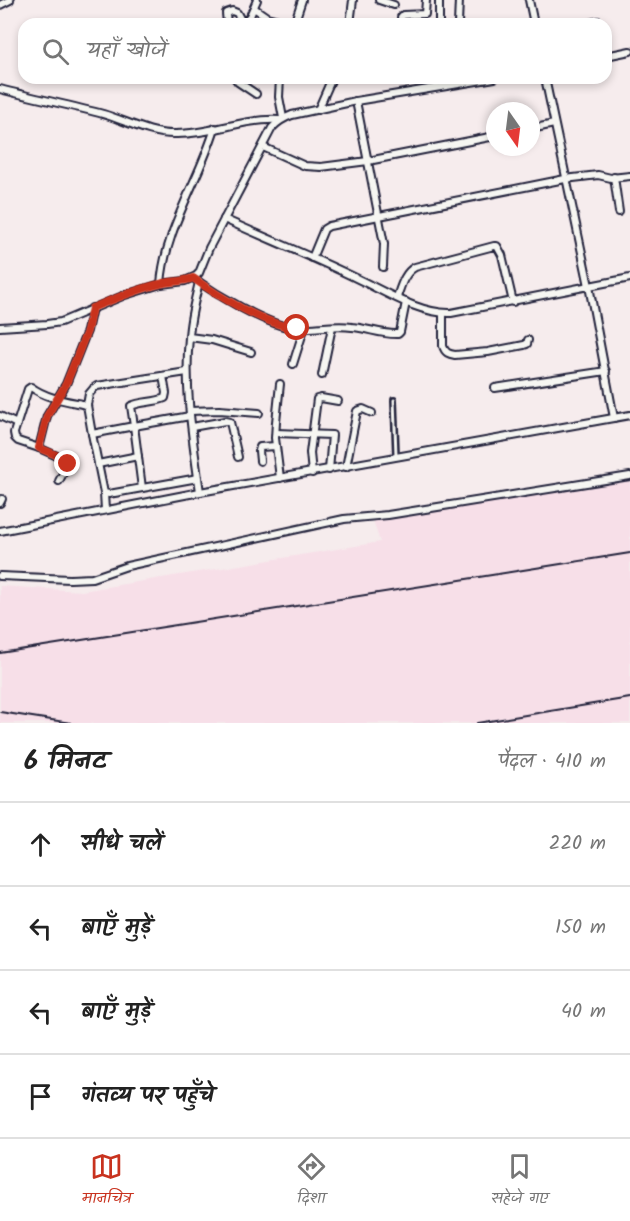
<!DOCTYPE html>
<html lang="hi">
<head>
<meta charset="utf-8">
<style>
	:root { --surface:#fff; --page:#f6f6f6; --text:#222; --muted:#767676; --line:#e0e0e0; --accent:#c8321e }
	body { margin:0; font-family:Kalam,"Playpen Sans Deva",sans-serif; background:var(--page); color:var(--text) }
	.compass { position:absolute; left:486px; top:102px; width:54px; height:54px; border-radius:50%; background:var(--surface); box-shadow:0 3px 9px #0003; rotate:166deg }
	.stop { position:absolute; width:18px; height:18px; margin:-14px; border:4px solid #c8321e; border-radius:50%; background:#fff }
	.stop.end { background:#c8321e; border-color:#fff; box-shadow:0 2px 6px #0008 }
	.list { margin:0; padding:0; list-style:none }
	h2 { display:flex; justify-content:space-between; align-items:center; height:78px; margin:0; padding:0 24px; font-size:26px }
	h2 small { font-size:20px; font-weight:400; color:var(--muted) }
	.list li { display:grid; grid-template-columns:39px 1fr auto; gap:18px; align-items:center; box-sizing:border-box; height:84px; padding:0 24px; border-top:2px solid var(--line) }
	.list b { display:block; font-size:22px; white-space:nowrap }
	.list em { font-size:20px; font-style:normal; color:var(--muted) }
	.icon { flex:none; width:33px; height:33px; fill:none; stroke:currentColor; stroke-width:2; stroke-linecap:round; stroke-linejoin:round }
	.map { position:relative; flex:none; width:630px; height:723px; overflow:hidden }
	.search { position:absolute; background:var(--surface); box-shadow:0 3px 9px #0003; left:18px; right:18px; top:18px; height:66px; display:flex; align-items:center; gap:15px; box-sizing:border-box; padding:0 21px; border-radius:18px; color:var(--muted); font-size:22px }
	.sheet { height:414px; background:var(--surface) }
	nav { display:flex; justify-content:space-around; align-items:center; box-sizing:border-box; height:84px; border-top:2px solid var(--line); background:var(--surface); font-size:16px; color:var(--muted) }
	nav a { display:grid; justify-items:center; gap:3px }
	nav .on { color:var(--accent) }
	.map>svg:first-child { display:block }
	.built { fill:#f7dfe8 }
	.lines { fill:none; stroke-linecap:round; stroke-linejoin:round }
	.service-casing { stroke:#22223b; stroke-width:8 }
	.minor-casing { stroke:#22223b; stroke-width:10 }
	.service { stroke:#f6f6f2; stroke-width:3 }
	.minor { stroke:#f6f6f2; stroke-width:6 }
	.rail { stroke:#22223b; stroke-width:2 }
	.route { stroke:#c8321e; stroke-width:8 }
</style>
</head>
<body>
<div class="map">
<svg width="630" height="723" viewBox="0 0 630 723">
	<rect width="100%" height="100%" fill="#f6eced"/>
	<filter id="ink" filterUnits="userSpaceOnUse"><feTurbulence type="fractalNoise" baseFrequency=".0167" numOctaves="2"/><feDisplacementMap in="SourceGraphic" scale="12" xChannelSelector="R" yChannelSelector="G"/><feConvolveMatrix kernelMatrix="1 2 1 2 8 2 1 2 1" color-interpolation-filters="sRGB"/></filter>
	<g filter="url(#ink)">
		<polygon class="built" points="630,472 630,723 0,723 0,586 82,591 380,542 371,514"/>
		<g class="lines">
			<defs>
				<polyline id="service" points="394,400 396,455"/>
				<g id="minor">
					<polyline points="379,0 394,5"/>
					<polyline points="529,0 534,24"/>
					<polyline points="0,5 10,0"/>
					<polyline points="254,8 267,17 294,24"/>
					<polyline points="227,24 226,13 232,11 237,13 243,24"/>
					<polyline points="243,24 250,16 257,0"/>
					<polyline points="294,24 302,0"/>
					<polyline points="350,24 353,0"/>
					<polyline points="402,24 401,17 403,15 425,14 426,0"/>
					<polyline points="439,24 439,0"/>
					<polyline points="458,24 459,0"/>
					<polyline points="585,24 598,21"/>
					<polyline points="606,56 630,51"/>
					<polyline points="235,78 238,82 256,94"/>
					<polyline points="280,78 279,97 283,118"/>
					<polyline points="545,78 589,286 614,418"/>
					<path d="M0,89c34,9 69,16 103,25 24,7 46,20 71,20 35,1 69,-16 105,-14"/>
					<polyline points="356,101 384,244 383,267"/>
					<polyline points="318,110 332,78"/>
					<polyline points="531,129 554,124"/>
					<polyline points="263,147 305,166 321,167 368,161 495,136"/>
					<polyline points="614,177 619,212"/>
					<path d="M224,219c44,20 89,38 132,59 28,13 63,36 95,35l179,-35"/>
					<polyline points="312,258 324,229 329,226 565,179 598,175 611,178 630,176"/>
					<path d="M193,278c23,16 72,46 99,50 20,2 40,-4 60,-1 15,1 31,8 46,7l2,-2 6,-30"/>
					<path d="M199,282c-4,18 -9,36 -10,55 -5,51 4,104 11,155"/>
					<path d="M161,284c4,-56 38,-103 54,-156"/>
					<path d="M397,297c4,-11 7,-24 18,-30l79,-21h3l5,9 11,47"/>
					<path d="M443,314v32c2,7 6,8 12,9l33,-3 36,-7 3,-1 1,-4"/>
					<path d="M0,327l47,-3 14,-2 64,-27 36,-11 24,-3 11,-5 3,-3 10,-25 63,-120c6,-7 12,-10 20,-13l64,-14 139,-23"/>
					<polyline points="189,337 212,340 251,352"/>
					<polyline points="293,364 304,329"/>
					<polyline points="187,372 97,386 94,388 89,394 87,405 92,434 104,493 109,494 198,478"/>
					<polyline points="322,375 332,327"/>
					<polyline points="495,388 606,371"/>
					<polyline points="190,411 219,410 259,413"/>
					<polyline points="0,416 17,424"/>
					<polyline points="192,427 225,421 230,422 238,457"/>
					<polyline points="276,433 332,435 329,470"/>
					<path d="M92,434l42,-8 -3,-20c10,-5 23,-3 34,-8l1,-5 -3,-17"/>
					<path d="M39,448l-21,-7 -3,-3 -1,-5 14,-44 3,-2c16,12 37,14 56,18"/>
					<polyline points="260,461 259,451 260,447 276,446"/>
					<polyline points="98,464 138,456"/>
					<polyline points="346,467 357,411 363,409 372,413"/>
					<polyline points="312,473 310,453 317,399 321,398 338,401"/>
					<polyline points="280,478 275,438 276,422 280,384"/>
					<polyline points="59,481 68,464 68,461 39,448 47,416 66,384 74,364 87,331 92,308"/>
					<polyline points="142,488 134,426 190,416"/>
					<polyline points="104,493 105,510"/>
					<polyline points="0,503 2,499"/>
					<polyline points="0,531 200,492 630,415"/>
					<polyline points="0,576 70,579 92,578 127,566 344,519 388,515 630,476"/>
				</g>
			</defs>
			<use href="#service" class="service-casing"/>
			<use href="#minor" class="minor-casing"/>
			<use href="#service" class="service"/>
			<use href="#minor" class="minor"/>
			<g class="rail">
				<polyline points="0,653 630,553"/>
				<polyline points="0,712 71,723"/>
				<polyline points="477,723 630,698"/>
			</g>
		</g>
	</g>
	<g class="lines" filter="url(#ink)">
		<path class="route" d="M68,464v-3l-2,-2 -27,-11 8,-32 19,-32 8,-20 13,-33 5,-23c22,-9 45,-19 68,-24 11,-3 23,-2 33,-6 25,18 74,48 104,50"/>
	</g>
</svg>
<svg class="compass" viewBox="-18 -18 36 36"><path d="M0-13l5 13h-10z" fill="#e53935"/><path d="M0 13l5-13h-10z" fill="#767676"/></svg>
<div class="stop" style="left:297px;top:328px"></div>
<div class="stop end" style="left:68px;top:464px"></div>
<div class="search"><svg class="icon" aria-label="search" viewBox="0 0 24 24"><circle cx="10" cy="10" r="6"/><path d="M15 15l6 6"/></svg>यहाँ खोजें</div>
</div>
<section class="sheet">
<h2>6 मिनट<small>पैदल · 410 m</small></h2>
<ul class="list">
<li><svg class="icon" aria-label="ahead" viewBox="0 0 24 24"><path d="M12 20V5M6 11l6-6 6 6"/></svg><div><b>सीधे चलें</b></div><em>220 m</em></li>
<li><svg class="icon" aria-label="left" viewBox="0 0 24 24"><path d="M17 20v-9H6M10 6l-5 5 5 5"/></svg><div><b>बाएँ मुड़ें</b></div><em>150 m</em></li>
<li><svg class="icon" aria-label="left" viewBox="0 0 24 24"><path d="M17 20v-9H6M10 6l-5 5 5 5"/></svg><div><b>बाएँ मुड़ें</b></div><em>40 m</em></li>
<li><svg class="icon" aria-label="arrive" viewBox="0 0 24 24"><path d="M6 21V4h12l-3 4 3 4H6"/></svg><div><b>गंतव्य पर पहुँचे</b></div></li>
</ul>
</section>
<nav>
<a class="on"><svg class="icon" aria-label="map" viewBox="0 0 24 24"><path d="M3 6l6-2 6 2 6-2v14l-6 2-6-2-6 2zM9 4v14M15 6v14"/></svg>मानचित्र</a>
<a><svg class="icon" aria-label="directions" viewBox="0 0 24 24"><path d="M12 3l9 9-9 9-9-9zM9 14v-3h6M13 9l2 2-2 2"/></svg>दिशा</a>
<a><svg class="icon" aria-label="saved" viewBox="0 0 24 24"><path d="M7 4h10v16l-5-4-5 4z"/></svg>सहेजे गए</a>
</nav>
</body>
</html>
